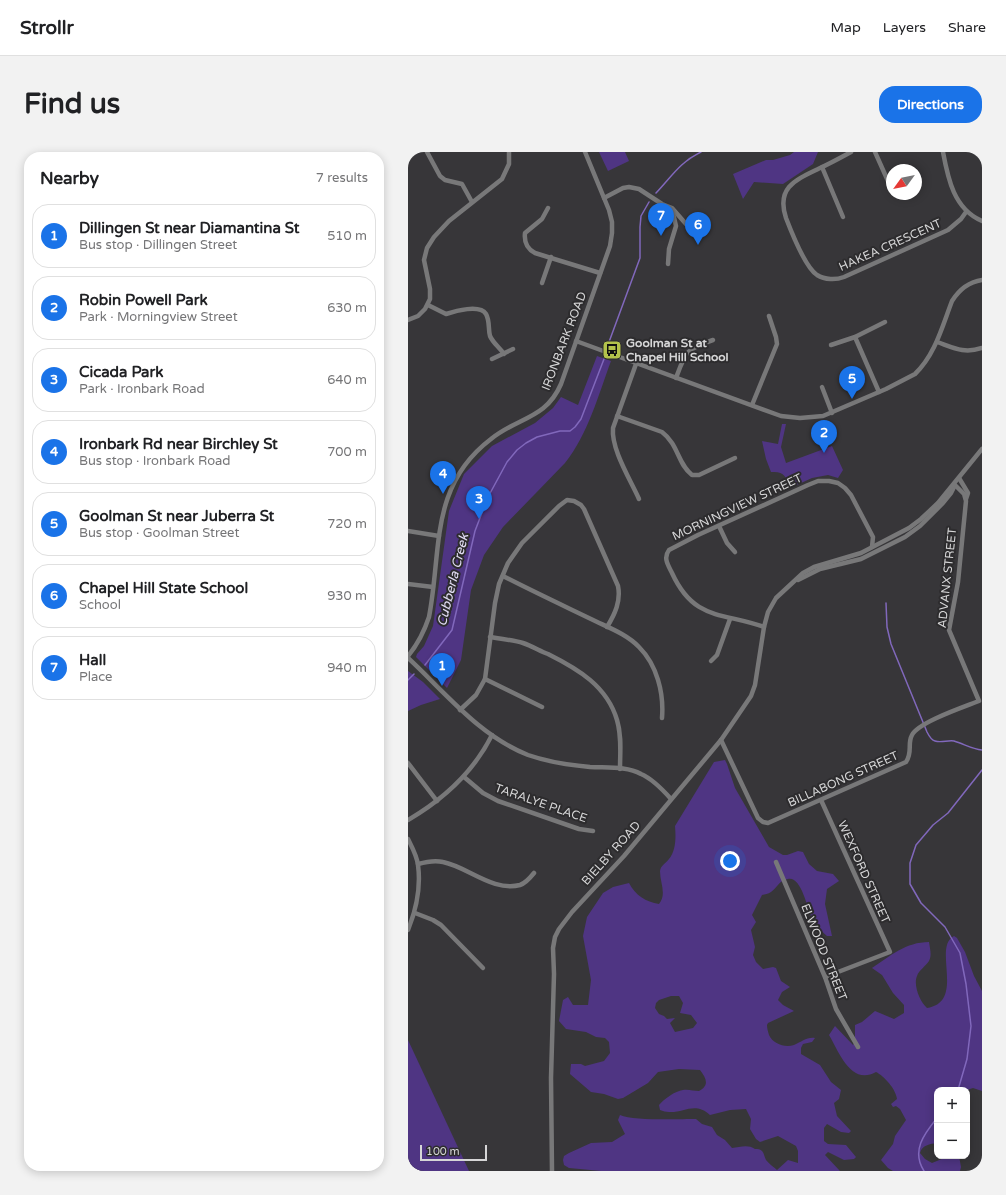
<!DOCTYPE html>
<html lang="en">
<head>
<meta charset="utf-8">
<style>
	:root { --surface:#fff; --page:#f2f2f2; --text:#202124; --muted:#757577; --line:#e0e0e0; --accent:#1a73e8 }
	body { margin:0; font-family:"Varela Round",sans-serif; background:var(--page); color:var(--text) }
	.controls { position:absolute; right:12px; bottom:12px; display:grid; overflow:hidden; border-radius:8px; box-shadow:0 2px 10px #0003 }
	.controls button { width:36px; height:36px; display:grid; place-items:center; padding:0; border:0; border-bottom:1px solid var(--line); background:var(--surface); color:var(--text); font:20px sans-serif }
	.compass { position:absolute; left:478px; top:12px; width:36px; height:36px; border-radius:50%; background:var(--surface); box-shadow:0 2px 10px #0003; rotate:237deg }
	.scale { position:absolute; left:12px; bottom:10px; width:67px; box-sizing:border-box; padding-left:4px; border:2px solid #d6d6d7; border-top:0; font-size:11px; line-height:14px; white-space:nowrap; color:#d6d6d7; -webkit-text-stroke:3px #2d2c2e; paint-order:stroke }
	.you { position:absolute; left:322px; top:709px; width:14px; height:14px; margin:-10px; border:3px solid #fff; border-radius:50%; background:#1a73e8; box-shadow:0 0 0 6px #1a73e833 }
	.badge { display:grid; place-items:center; width:26px; height:26px; border-radius:50%; background:var(--accent); color:#fff; font-size:13px; font-weight:700 }
	.pin { position:absolute; translate:-50% -33px; filter:drop-shadow(0 1px 2px #0008) }
	.pin::after { content:''; position:absolute; top:21px; width:14px; height:12px; background:inherit; clip-path:polygon(0 0,100% 0,50% 100%) }
	.list { margin:0; padding:0; list-style:none }
	h2 { display:flex; justify-content:space-between; align-items:center; height:52px; margin:0; padding:0 16px; font-size:17px }
	h2 small { font-size:13px; font-weight:400; color:var(--muted) }
	.list li { display:grid; grid-template-columns:26px 1fr auto; gap:12px; align-items:center; box-sizing:border-box; height:64px; margin:0 8px 8px; padding:0 8px; border:1px solid var(--line); border-radius:16px }
	.list b { display:block; font-size:15px; white-space:nowrap }
	.list p { margin:0; font-size:13px; white-space:nowrap; color:var(--muted) }
	.list em { font-size:13px; font-style:normal; color:var(--muted) }
	.map { position:relative; flex:none; width:574px; height:1019px; overflow:hidden; border-radius:16px }
	header { display:flex; align-items:center; gap:24px; box-sizing:border-box; height:56px; padding:0 20px; background:var(--surface); border-bottom:1px solid var(--line) }
	header strong { font-size:19px }
	nav { display:flex; gap:22px; margin-inline-start:auto; font-size:14px }
	.intro { display:flex; align-items:center; justify-content:space-between; box-sizing:border-box; height:96px; padding:0 24px }
	h1 { margin:0; font-size:28px }
	.button { padding:10px 18px; border-radius:16px; background:var(--accent); color:#fff; font-size:14px; font-weight:700 }
	main { display:flex; gap:24px; padding:0 24px }
	aside { flex:1; background:var(--surface); border-radius:16px; box-shadow:0 2px 10px #0003 }
	.map>svg:first-child { display:block }
	.green { fill:#4f3583; fill-rule:evenodd }
	.lines { fill:none; stroke-linecap:round; stroke-linejoin:round }
	.stream { stroke:#8168bc; stroke-width:1.5 }
	.minor { stroke:#787879; stroke-width:4.5 }
	.labels { text-anchor:middle; dominant-baseline:central; stroke-width:4; stroke-linejoin:round; paint-order:stroke }
	.street-label { font-size:12px; fill:#d6d6d7; stroke:#2d2c2e }
	.poi-label { font-size:12px; font-weight:bold; fill:#d6d6d7; stroke:#2d2c2e; text-anchor:start }
	.water-label { font-size:13px; font-style:italic; fill:#e2ddf4; stroke:#2d2c2e }
</style>
</head>
<body>
<header>
<strong>Strollr</strong>
<nav><a>Map</a><a>Layers</a><a>Share</a></nav>
</header>
<div class="intro"><h1>Find us</h1><a class="button">Directions</a></div>
<main>
<aside>
<h2>Nearby<small>7 results</small></h2>
<ul class="list">
<li><span class="badge">1</span><div><b>Dillingen St near Diamantina St</b><p>Bus stop · Dillingen Street</p></div><em>510 m</em></li>
<li><span class="badge">2</span><div><b>Robin Powell Park</b><p>Park · Morningview Street</p></div><em>630 m</em></li>
<li><span class="badge">3</span><div><b>Cicada Park</b><p>Park · Ironbark Road</p></div><em>640 m</em></li>
<li><span class="badge">4</span><div><b>Ironbark Rd near Birchley St</b><p>Bus stop · Ironbark Road</p></div><em>700 m</em></li>
<li><span class="badge">5</span><div><b>Goolman St near Juberra St</b><p>Bus stop · Goolman Street</p></div><em>720 m</em></li>
<li><span class="badge">6</span><div><b>Chapel Hill State School</b><p>School</p></div><em>930 m</em></li>
<li><span class="badge">7</span><div><b>Hall</b><p>Place</p></div><em>940 m</em></li>
</ul>
</aside>
<div class="map">
<svg width="574" height="1019" viewBox="0 0 574 1019">
	<rect width="100%" height="100%" fill="#373639"/>
	<g class="green">
		<polygon points="191,0 217,0 221,9 200,19"/>
		<polygon points="386,0 410,0 405,12 375,32 346,30 335,47 325,22 358,8 365,8 382,3"/>
		<path d="M189,204l14,5c-13,35 -23,73 -46,102l-62,64 -19,28 -13,35 -10,70 -14,28 -31,-31 1,-3 7,-8 9,-20 16,-115 15,-37 28,-28 43,-23 18,-15 8,-11 17,8z"/>
		<path d="M374,272h4l-5,23 5,16 46,-17 11,24 -5,8 -10,-3 -16,3 -22,10c-4,-12 -6,-17 -19,-16l-5,-13 -4,-18 16,3z"/>
		<polygon points="0,519 15,530 32,547 13,553 0,559"/>
		<path d="M317,608l2,4 8,24 34,59 14,8h4l11,-4 5,1 6,12 8,7 16,3 6,7 -12,8 -2,15 7,32h-5c-7,-6 -11,-12 -16,-20 -4,-9 -10,-40 -23,-37 -9,1 -11,9 -17,13 -3,2 -6,2 -9,3l-10,20 4,7 -5,8 4,17 -2,8 3,7 7,7 10,-2 3,1 5,13 9,6 -8,5 -4,8 5,5 11,6 -26,12 -1,2c0,3 1,7 2,10 4,9 16,13 25,10 8,-3 12,-8 21,-7l-3,4 -9,2 -2,4v6l19,11 11,17 10,8 -2,9 -5,4 3,13 14,15 -2,2 -8,-1 -14,-8 -3,4v13l4,3 18,1 10,12 -2,2 -10,1 -16,-8 -3,3 15,16h-239l-32,-3 -5,-3 -1,-5 1,-4 5,-3 22,-10 21,-1 13,-8 -7,-14 2,-5c13,6 59,4 76,4l6,5 10,3 5,8 8,5 7,8c8,-1 16,-4 23,1 9,0 8,4 11,11 3,4 8,7 11,10l11,-10 10,3v-12l-2,-5 -18,-10 -18,6 -4,-3 -6,-10 1,-10 -5,-10 -16,1 -20,5c-15,-14 -26,-2 -41,-3 -3,0 -6,-1 -9,-2l-1,-5c5,-6 16,-14 24,-15 5,-1 11,1 16,1 11,-6 7,-13 1,-21l-21,-1 -21,3 -10,11 -25,15 -5,1 -14,-5 -13,-2 -21,-18 1,-10h10l4,2 19,-5 6,-8 -1,-11 -4,-4 -9,-1 -10,-5 -20,-3 -7,-8 4,-21 5,-3 5,8h15l3,-25 -8,-44 4,-19 16,-24 10,-6 16,-4c6,12 17,19 30,21 8,-10 1,-21 1,-33 1,-6 5,-7 9,-12 7,-8 7,-22 6,-33l39,-64zM263,844h8l4,7 -3,10 11,2 6,8 -4,5 -18,4 -5,-9 5,-5 -8,1 -3,-3 -5,-2 -4,-6 1,-5 3,-3z"/>
		<path d="M546,784l3,2 8,14 9,24 8,15v100l-9,-3 -6,2h-30v53c-7,1 -15,2 -17,10l5,6 7,4 17,-7h10l2,11 -1,4h-67l-5,-3 -7,-8 12,-16 2,-8 11,-16 -6,-11 -4,-3 -3,1 -2,-3 6,-5c-1,-10 -13,-23 -21,-27 -25,14 -37,-20 -47,-37l6,-9 18,19 2,-3v-17l7,-3 13,-11 19,8 10,-6v-8l-11,-12 -11,-18 -10,-7c18,-12 34,-26 57,-26 1,7 3,13 0,19 -3,5 -10,9 -12,15 -4,9 3,26 10,32 39,-6 5,-61 27,-72z"/>
		<polygon points="0,888 61,1019 0,1019"/>
	</g>
	<g class="lines">
		<g class="stream">
			<path d="M248,41c16,-17 24,-31 45,-41"/>
			<polyline points="201,190 232,106 232,75 233,64 241,50"/>
			<path d="M478,451l1,24 4,17 36,88c2,4 4,8 8,9 6,2 13,-1 19,0 10,3 18,8 28,9"/>
			<polyline points="17,513 44,478 67,379 80,345 99,310 109,298 118,291 129,285 152,279 162,279 167,275 173,267 196,207"/>
			<polyline points="0,528 6,522"/>
			<polyline points="550,938 559,907 563,874 558,832 552,801 537,775 513,751 502,732 502,711 508,693 525,673 540,661 574,618"/>
			<path d="M516,1019c-13,-20 0,-37 13,-53"/>
		</g>
		<g class="minor">
			<polyline points="19,0 32,24 37,28 54,32 64,50"/>
			<path d="M443,0c-11,6 -22,12 -33,17 -23,11 -42,19 -32,49 5,13 19,49 31,57 8,5 19,5 27,2l104,-47 13,-11 5,-7"/>
			<polyline points="467,0 484,38"/>
			<path d="M535,0c5,27 11,57 39,69"/>
			<polyline points="414,15 435,65"/>
			<polyline points="486,42 487,43"/>
			<polyline points="196,46 215,36 221,35 231,37 254,52 264,56 278,72"/>
			<path d="M140,56l-6,11 -17,14c-1,9 2,16 10,20l65,20"/>
			<polyline points="260,112 261,97 268,74 264,57"/>
			<polyline points="134,131 143,105"/>
			<path d="M20,153l18,9c9,-3 34,-10 40,0 4,7 2,15 4,22 3,7 10,12 14,18"/>
			<polyline points="0,168 10,164 17,157 22,147 22,137 16,108 19,96 26,85 41,69 94,27 101,12 101,0"/>
			<polyline points="447,185 471,240"/>
			<path d="M168,189l205,75 19,2 23,-2 63,-27 29,-15c20,-19 27,-47 37,-73 7,-11 16,-19 30,-21"/>
			<path d="M529,190c17,6 27,12 45,6"/>
			<polyline points="423,193 447,185 477,170"/>
			<polyline points="84,207 105,197"/>
			<path d="M228,212l-23,64c-2,21 17,51 26,71"/>
			<path d="M268,226c10,-27 10,-29 37,-38"/>
			<polyline points="414,235 424,261"/>
			<polyline points="344,253 369,192 368,185 361,164"/>
			<path d="M209,264l45,16c17,13 15,31 30,43h7l36,-17"/>
			<polyline points="551,326 560,341 558,347"/>
			<polyline points="311,374 319,391 327,400"/>
			<polyline points="0,379 31,384"/>
			<path d="M95,424c29,15 59,29 88,43 16,8 36,15 48,28 18,18 25,46 23,71"/>
			<polyline points="390,428 412,417 453,407 497,385 512,374 534,352 543,341 546,335"/>
			<polyline points="0,432 25,435"/>
			<path d="M356,475c-42,-15 -70,-6 -92,-54 -4,-8 -9,-15 -3,-23l29,-15 110,-50 10,-4h11l9,2 7,5 6,7 22,42 -1,10"/>
			<path d="M82,485c11,2 23,3 33,6 9,3 17,8 25,11 30,15 59,32 69,66 5,16 3,33 3,49"/>
			<path d="M0,504c10,-12 16,-24 21,-39 13,-67 0,-131 62,-178 27,-22 55,-20 70,-55l49,-138 2,-13v-11l-3,-12 -24,-58"/>
			<path d="M0,506c38,35 70,77 120,97 20,7 41,10 62,12 17,1 37,-1 51,7 12,5 22,16 30,25"/>
			<polyline points="303,509 309,503 322,467"/>
			<polyline points="77,527 134,555"/>
			<path d="M52,558l16,-15 9,-16 10,-76 4,-19 9,-21 14,-20 37,-37 8,-6 7,1 7,4 3,4 34,77c3,15 -3,28 -11,41"/>
			<path d="M313,588l37,78 5,4 5,1 138,-61c7,-10 1,-18 6,-27 7,-13 52,-28 67,-34l-30,-71 9,-48 8,-81 -2,-7 -9,-9"/>
			<polyline points="0,611 29,649"/>
			<polyline points="56,625 75,641 90,649 171,677 185,679"/>
			<polyline points="413,648 482,800 417,825"/>
			<path d="M0,668c36,-21 65,-47 84,-85"/>
			<path d="M0,687c4,8 9,17 10,26 3,22 -2,45 -10,65"/>
			<polyline points="368,710 417,825 428,857 450,895"/>
			<path d="M10,712c7,-2 17,-4 25,-2 25,5 50,30 77,23 6,-2 10,-7 14,-12"/>
			<polyline points="7,761 25,768 33,773 75,816"/>
			<polyline points="144,1019 143,926 146,822 145,796 147,785 151,777 164,760 216,704 313,588 343,544 347,533 356,475 360,460 368,446 395,421 406,415 453,401 501,376 513,367 530,351 574,297"/>
		</g>
	</g>
	<defs>
		<symbol id="bus-square" viewBox="-11 -11 22 22"><rect x="-9" y="-9" width="18" height="18" rx="4" fill="#b3c24b" stroke="#2d2c2e"/><path d="M-5-6H5V4H4V6H2V4H-2V6H-4V4H-5ZM-3.5-4V0h7V-4ZM-3.5 1.2v1.5H-2V1.2ZM2 1.2v1.5H3.5V1.2Z" fill="#111"/></symbol>
	</defs>
	<g fill-rule="evenodd">
		<use href="#bus-square" x="193" y="187" width="22" height="22"/>
	</g>
	<g class="labels">
		<g class="street-label">
			<text transform="translate(482 93) rotate(-24)">HAKEA CRESCENT</text>
			<text transform="translate(156 189) rotate(-69)">IRONBARK ROAD</text>
			<text transform="translate(329 355) rotate(-25)">MORNINGVIEW STREET</text>
			<text transform="translate(539 426) rotate(-84)">ADVANX STREET</text>
			<text transform="translate(435 627) rotate(-24)">BILLABONG STREET</text>
			<text transform="translate(133 651) rotate(19)">TARALYE PLACE</text>
			<text transform="translate(203 701) rotate(-48)">BIELBY ROAD</text>
			<text transform="translate(456 720) rotate(66)">WEXFORD STREET</text>
			<text transform="translate(416 800) rotate(68)">ELWOOD STREET</text>
		</g>
		<g class="poi-label">
			<text x="218" y="191">Goolman St at<tspan x="218" dy="14">Chapel Hill School</tspan></text>
		</g>
		<g class="water-label">
			<text transform="translate(45 428) rotate(-76)">Cubberla Creek</text>
		</g>
	</g>
</svg>
<div class="controls">
<button>+</button>
<button>−</button>
</div>
<svg class="compass" viewBox="-18 -18 36 36"><path d="M0-13l5 13h-10z" fill="#e53935"/><path d="M0 13l5-13h-10z" fill="#757577"/></svg>
<div class="scale">100 m</div>
<div class="you"></div>
<div class="pin badge" style="left:34px;top:534px">1</div>
<div class="pin badge" style="left:416px;top:301px">2</div>
<div class="pin badge" style="left:71px;top:367px">3</div>
<div class="pin badge" style="left:35px;top:342px">4</div>
<div class="pin badge" style="left:444px;top:247px">5</div>
<div class="pin badge" style="left:290px;top:93px">6</div>
<div class="pin badge" style="left:253px;top:84px">7</div>
</div>
</main>
</body>
</html>
